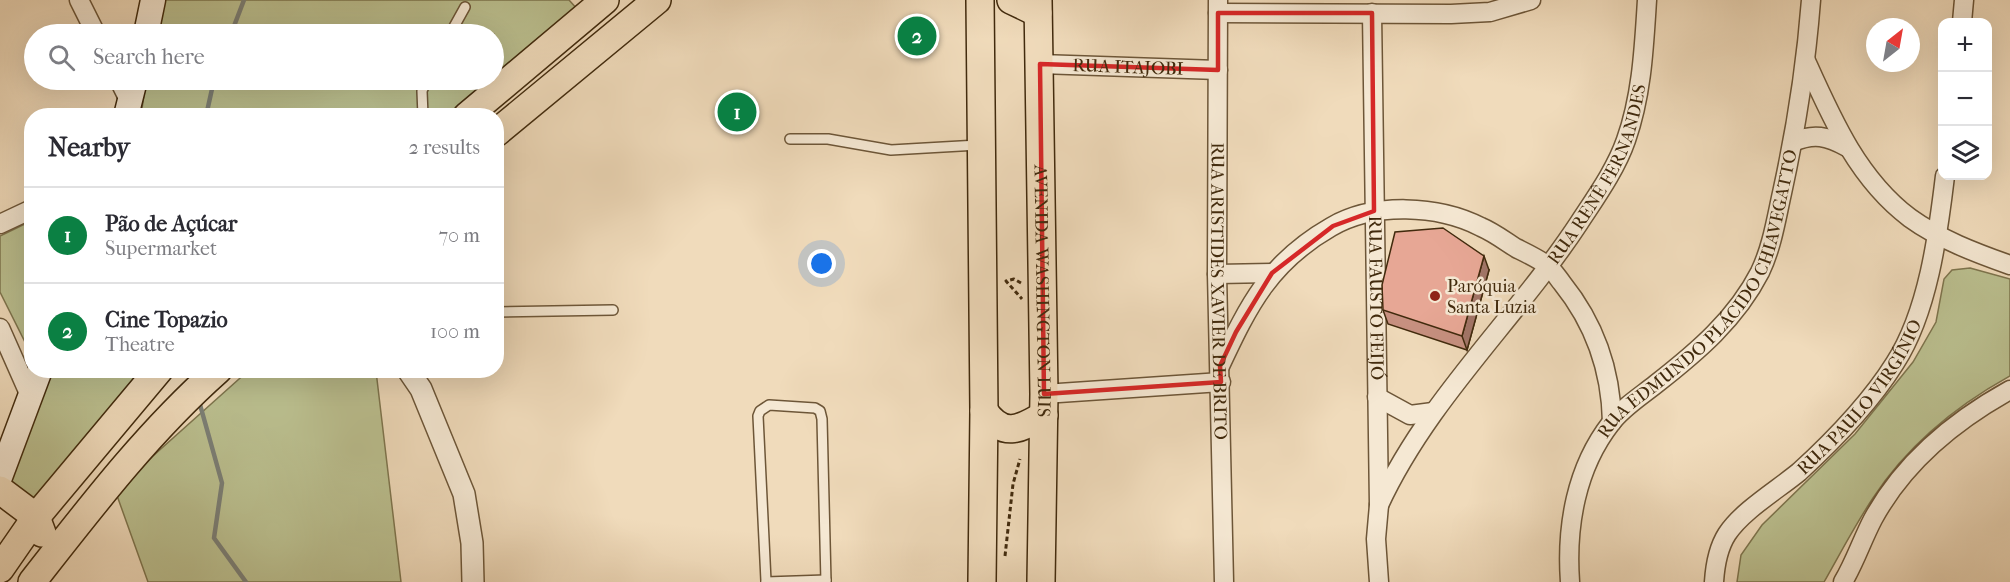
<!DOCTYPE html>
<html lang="en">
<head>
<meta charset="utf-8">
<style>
	:root { --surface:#fff; --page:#f7f7f7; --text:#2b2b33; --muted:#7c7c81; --line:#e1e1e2; --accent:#0b8043 }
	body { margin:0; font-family:"IM FELL French Canon",serif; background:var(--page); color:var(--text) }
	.controls { position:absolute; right:18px; top:18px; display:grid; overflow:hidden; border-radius:12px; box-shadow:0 6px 24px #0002 }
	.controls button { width:54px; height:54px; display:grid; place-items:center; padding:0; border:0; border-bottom:2px solid var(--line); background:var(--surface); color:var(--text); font:30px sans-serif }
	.compass { position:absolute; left:1866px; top:18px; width:54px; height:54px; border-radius:50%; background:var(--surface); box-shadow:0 6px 24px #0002; rotate:31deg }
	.you { position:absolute; left:822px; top:264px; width:21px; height:21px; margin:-15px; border:4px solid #fff; border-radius:50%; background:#1a73e8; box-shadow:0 0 0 9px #1a73e833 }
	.badge { display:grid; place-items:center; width:39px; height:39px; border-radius:50%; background:var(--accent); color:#fff; font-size:20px; font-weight:700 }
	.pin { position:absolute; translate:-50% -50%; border:3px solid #fff; box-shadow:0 2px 6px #0006 }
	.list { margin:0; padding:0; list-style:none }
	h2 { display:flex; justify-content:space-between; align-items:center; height:78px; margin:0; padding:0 24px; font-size:26px }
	h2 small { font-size:20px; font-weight:400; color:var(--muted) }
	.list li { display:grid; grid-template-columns:39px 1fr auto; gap:18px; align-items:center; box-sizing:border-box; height:96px; padding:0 24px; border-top:2px solid var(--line) }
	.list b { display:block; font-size:22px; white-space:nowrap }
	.list p { margin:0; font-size:20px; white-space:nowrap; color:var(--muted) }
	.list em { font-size:20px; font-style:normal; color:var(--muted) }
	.icon { flex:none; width:33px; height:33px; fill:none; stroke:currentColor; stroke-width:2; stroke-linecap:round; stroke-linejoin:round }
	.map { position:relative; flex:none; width:2010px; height:582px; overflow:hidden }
	.search { position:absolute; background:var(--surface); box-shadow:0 6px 24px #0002; left:24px; top:24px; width:480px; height:66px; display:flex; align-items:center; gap:15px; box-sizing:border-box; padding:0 21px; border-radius:33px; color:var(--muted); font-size:22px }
	.panel { position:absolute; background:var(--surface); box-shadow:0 6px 24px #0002; left:24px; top:108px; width:480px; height:270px; border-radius:24px }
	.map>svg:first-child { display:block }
	.green { fill:#bbc090; stroke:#7e754e; stroke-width:1.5 }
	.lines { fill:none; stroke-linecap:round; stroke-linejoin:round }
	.stream { stroke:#7b7f76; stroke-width:4.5 }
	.service-casing { stroke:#6d5638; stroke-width:12 }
	.minor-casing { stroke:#6d5638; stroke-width:21 }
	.tertiary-casing { stroke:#6d5638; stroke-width:24 }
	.secondary-casing { stroke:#412a0d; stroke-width:27 }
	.primary-casing { stroke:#412a0d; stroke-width:30 }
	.path { stroke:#412a0d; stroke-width:3; stroke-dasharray:4.5 3; stroke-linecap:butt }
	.service { stroke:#f5e8d3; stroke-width:9 }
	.minor { stroke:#f5e8d3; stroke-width:18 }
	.tertiary { stroke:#f5e8d3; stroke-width:21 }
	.secondary { stroke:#f5e8d3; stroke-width:24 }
	.primary { stroke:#f0dbbb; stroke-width:27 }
	.wall { fill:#c79080; stroke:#412a0d; stroke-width:1.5 }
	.shaded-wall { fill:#a27568; stroke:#412a0d; stroke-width:1.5 }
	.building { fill:#e7a795; stroke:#412a0d; stroke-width:1.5 }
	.marked { fill:none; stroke:#d62828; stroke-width:4.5; stroke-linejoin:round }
	.poi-dot { fill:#8f2418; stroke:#f5e8d3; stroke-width:2 }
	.labels { text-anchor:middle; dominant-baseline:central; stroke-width:5; stroke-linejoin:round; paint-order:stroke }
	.street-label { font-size:18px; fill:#412a0d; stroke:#f5e8d3 }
	.poi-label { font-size:18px; fill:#412a0d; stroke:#f5e8d3; text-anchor:start }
</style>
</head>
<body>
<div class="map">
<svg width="2010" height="582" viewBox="0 0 2010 582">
	<rect width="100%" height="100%" fill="#f0dbbb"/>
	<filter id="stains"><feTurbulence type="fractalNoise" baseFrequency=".00333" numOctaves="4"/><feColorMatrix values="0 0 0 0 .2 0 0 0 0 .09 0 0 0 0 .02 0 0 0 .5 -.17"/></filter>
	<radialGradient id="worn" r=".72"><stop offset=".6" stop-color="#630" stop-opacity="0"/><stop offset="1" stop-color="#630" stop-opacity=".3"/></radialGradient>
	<g class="green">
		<polygon points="158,0 569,0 578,10 451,115 141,116 146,80 494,80 494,34 152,34"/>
		<polygon points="31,221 32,336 28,348 0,292 0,236"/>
		<path d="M1970,268l40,11v97c-54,30 -103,70 -137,122 -18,27 -33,56 -49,84h-87l4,-27 21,-30 93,-91 58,-72 23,-40 8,-43 8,-9z"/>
		<polygon points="47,371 152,371 34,507 5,483"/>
		<polygon points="248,371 376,371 401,582 148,582 115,490"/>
	</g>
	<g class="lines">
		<g class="stream">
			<polyline points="231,34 244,0"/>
			<polyline points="206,116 214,80"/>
			<polyline points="199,401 222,483 214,538 246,582"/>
		</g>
		<defs>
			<g id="service">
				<polyline points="450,34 465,7"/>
				<polyline points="423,116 422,91 427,80"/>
				<polyline points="790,139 828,139 891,150 978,145"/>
				<polyline points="496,312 613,310"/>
				<polyline points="766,581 758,416 760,411 769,405 815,408 820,411 822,419 826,582"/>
				<polyline points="766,582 826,580"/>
			</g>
			<g id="minor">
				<polyline points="79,0 96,34"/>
				<path id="s1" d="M1218,0l-1,274 7,308"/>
				<polyline points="1218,13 1451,14 1490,12 1531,0"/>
				<path id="s2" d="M1372,13l7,492 -3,34 3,43"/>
				<polyline points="1962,22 1964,0"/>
				<path d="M1806,61c26,58 52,118 104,157 29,21 66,35 100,47"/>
				<path id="s3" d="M1040,64l178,6"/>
				<polyline points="119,80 130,102"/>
				<path d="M1793,142c21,-9 34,-6 54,5"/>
				<polyline points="0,224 32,209"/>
				<polyline points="1217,274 1272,273"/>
				<polyline points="0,328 31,398"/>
				<path d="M1220,366c29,-62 50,-104 111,-139 43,-25 107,-22 150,0 12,5 24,14 35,21 10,5 23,11 32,18 5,4 10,12 14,17 33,41 49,87 50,139"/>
				<polyline points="1044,394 1221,382"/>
				<polyline points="1377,397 1410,415 1433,412"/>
				<path id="s4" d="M1379,505c49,-106 136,-185 200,-282 17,-26 37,-54 47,-83 16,-45 18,-93 21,-140"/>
				<path id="s5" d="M1570,582c-4,-56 6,-114 41,-159 11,-15 30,-27 45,-39 41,-32 80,-65 104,-112 12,-25 16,-52 22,-79 14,-64 24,-127 29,-193"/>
				<path id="s6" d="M1714,582c1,-16 4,-34 13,-48 15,-23 50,-44 72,-62 35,-32 71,-69 96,-109 33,-51 43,-128 50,-187"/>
				<path d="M1843,582c12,-20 19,-42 30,-63 31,-57 81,-98 137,-129"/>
			</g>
			<polyline id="tertiary" points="408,370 421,389 464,494 472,543 473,582"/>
			<g id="secondary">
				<polyline points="146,34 153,0"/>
				<polyline points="126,116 135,80"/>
				<polyline points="0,477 40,370"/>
			</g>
			<g id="primary">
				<polyline points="980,0 984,411 982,582"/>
				<polyline points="1011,0 1038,13"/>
				<path id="s7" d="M1038,0l6,394 -3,188"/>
				<polyline points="467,116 605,0"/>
				<polyline points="496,133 657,0"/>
				<path d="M984,411c19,27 35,19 60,4"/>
				<polyline points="0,490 36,517 42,533"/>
				<polyline points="0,569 36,517 159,370"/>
				<path d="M32,582c58,-74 115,-149 186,-212"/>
			</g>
		</defs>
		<use href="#service" class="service-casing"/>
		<use href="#minor" class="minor-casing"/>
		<use href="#tertiary" class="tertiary-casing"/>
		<use href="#secondary" class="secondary-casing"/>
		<use href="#primary" class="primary-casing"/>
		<g class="path">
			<polyline points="1021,283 1014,279 1006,281 1022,299"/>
			<polyline points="1005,556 1013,484 1020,459"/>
		</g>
		<use href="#service" class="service"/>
		<use href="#minor" class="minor"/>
		<use href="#tertiary" class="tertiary"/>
		<use href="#secondary" class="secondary"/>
		<use href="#primary" class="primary"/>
	</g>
	<polygon class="wall" points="1489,270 1467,350 1388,324 1383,310"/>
	<polygon class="shaded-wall" points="1484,256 1489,270 1467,350 1462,336"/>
	<polygon class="building" points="1443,228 1484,256 1462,336 1383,310 1382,285 1395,232"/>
	<path class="marked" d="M1218,13h154l2,198 -41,15 -61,47 -36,59 -16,34 1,16 -177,12 -4,-330 178,6z"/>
	<circle class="poi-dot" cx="1435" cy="296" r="6"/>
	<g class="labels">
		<g class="street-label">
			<text stroke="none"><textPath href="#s3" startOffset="88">RUA ITAJOBI</textPath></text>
			<text stroke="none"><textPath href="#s4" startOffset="399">RUA RENÊ FERNANDES</textPath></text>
			<text stroke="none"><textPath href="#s7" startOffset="291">AVENIDA WASHINGTON LUIS</textPath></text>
			<text stroke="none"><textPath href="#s1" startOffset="291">RUA ARISTIDES XAVIER DE BRITO</textPath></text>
			<text stroke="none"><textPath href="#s5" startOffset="330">RUA EDMUNDO PLÁCIDO CHIAVEGATTO</textPath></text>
			<text stroke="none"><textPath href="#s2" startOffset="285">RUA FAUSTO FEIJÓ</textPath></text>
			<text stroke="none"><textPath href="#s6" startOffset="243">RUA PAULO VIRGÍNIO</textPath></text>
		</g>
		<g class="poi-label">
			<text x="1447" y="286">Paróquia<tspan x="1447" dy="21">Santa Luzia</tspan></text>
		</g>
	</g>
	<rect width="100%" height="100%" filter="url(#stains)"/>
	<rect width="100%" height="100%" fill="url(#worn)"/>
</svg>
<div class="controls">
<button>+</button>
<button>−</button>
<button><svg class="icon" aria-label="layers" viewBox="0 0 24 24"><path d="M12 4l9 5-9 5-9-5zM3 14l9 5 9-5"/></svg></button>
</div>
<svg class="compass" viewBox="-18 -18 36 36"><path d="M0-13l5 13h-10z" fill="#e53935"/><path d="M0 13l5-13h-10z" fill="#7c7c81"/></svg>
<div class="you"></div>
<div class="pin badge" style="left:737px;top:112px">1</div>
<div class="pin badge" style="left:917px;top:36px">2</div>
<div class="search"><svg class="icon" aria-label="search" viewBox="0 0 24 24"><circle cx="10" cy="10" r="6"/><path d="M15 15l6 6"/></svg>Search here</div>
<section class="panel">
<h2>Nearby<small>2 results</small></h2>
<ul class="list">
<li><span class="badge">1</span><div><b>Pão de Açúcar</b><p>Supermarket</p></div><em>70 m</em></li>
<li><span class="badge">2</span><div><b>Cine Topazio</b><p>Theatre</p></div><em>100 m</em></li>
</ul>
</section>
</div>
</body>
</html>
